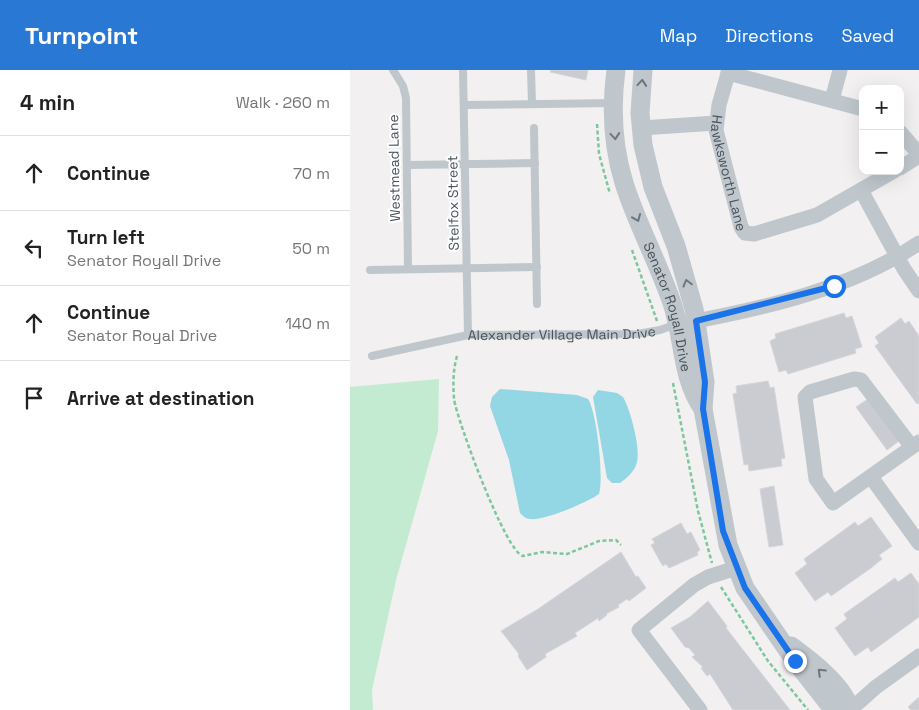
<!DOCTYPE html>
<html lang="en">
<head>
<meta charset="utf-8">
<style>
	:root { --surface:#fff; --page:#f2f2f2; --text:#222; --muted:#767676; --line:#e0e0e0; --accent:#2978d3 }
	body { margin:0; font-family:"Space Grotesk",sans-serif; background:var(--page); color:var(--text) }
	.controls { position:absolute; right:15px; top:15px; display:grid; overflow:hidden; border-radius:10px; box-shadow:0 5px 20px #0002 }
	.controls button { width:45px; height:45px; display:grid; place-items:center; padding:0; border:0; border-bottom:1px solid var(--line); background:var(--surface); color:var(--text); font:25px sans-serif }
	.stop { position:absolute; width:15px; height:15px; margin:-11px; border:4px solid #1a73e8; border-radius:50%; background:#fff }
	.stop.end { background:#1a73e8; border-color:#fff; box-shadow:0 1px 5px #0008 }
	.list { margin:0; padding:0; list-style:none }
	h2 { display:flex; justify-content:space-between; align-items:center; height:65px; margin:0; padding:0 20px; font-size:21px }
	h2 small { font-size:16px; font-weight:400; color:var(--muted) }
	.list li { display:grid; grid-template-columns:32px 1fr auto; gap:15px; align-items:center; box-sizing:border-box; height:75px; padding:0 20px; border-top:1px solid var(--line) }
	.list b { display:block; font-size:19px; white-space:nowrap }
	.list p { margin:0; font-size:16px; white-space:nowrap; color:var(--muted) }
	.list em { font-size:16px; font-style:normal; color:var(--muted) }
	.icon { flex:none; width:28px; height:28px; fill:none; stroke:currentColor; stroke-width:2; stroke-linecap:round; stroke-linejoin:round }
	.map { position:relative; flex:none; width:569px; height:640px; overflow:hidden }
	header { display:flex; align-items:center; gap:30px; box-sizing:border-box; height:70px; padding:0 25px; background:var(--accent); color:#fff }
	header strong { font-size:24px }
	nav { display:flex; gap:28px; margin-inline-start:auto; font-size:18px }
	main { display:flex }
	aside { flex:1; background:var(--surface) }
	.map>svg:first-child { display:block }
	.green { fill:#c2ebd1 }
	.water { fill:#93d6e4 }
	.building { fill:#caccd2; stroke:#d4d6da }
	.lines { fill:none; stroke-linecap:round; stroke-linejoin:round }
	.path { stroke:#7dc7a0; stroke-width:2.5; stroke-dasharray:4 2.5; stroke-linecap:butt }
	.service { stroke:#bfc7cd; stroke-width:8 }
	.minor { stroke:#bfc7cd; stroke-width:15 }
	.tertiary { stroke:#bfc7cd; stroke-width:19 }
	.oneway { stroke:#6c767d }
	.route { stroke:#1a73e8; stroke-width:6 }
	.labels { text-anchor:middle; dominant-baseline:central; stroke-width:4; stroke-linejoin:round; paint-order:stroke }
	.street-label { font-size:14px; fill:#49535b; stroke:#fff }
</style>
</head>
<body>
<header>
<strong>Turnpoint</strong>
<nav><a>Map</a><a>Directions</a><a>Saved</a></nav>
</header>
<main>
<aside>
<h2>4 min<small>Walk · 260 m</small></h2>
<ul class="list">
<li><svg class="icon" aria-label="ahead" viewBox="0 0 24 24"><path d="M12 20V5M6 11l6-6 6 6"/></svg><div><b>Continue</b></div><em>70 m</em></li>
<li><svg class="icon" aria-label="left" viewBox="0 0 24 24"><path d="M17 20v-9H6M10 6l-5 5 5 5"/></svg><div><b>Turn left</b><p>Senator Royall Drive</p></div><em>50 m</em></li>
<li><svg class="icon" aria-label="ahead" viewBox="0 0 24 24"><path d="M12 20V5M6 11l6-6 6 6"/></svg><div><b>Continue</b><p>Senator Royal Drive</p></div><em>140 m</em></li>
<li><svg class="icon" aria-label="arrive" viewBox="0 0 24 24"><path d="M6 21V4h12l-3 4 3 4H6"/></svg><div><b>Arrive at destination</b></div></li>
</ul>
</aside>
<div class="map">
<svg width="569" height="640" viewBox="0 0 569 640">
	<rect width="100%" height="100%" fill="#f2f0f0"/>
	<polygon class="green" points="89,309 88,361 46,510 22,620 23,640 0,640 0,317"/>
	<g class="water">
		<path d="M150,319l77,6 11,4c9,14 16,79 11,95 -11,8 -55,27 -69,25 -4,0 -7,-3 -10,-6l-11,-53 -19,-54 2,-9z"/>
		<path d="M248,320l19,3 6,4c7,11 18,52 14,65 -2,9 -10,16 -17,21h-8l-5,-5 -14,-81z"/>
	</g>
	<g class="building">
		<polygon points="201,0 238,0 236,10 200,2"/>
		<polygon points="494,243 496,248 502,246 512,277 505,279 506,283 438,304 436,300 429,302 420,271 426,268 425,264"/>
		<polygon points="551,248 555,254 559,251 569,266 569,333 567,334 525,276 529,273 525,267"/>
		<polygon points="418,311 420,318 424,317 435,388 431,389 432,396 399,401 398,394 394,395 383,324 387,323 386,316"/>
		<polygon points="518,329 549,371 537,380 506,337"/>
		<polygon points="424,416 433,475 419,477 410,419"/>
		<polygon points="521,447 542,476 529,485 532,489 521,498 481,526 478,522 465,531 445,503 457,494 454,489 505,452 508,456"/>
		<polygon points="331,453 337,464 341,462 350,480 347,482 348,485 319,498 316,494 313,496 311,493 301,475 305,473 302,469"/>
		<polygon points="271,482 286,507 288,506 296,518 279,531 277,529 268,535 269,537 256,544 257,545 249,551 248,548 225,563 227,566 195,584 196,587 177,600 168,586 169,584 151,561 188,539"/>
		<polygon points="561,503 569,514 569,547 521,582 518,577 505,586 485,558 497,549 494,544 545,508 548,512"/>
		<polygon points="358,531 377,556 376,558 440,640 383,640 360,604 357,606 351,598 353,597 342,587 345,585 339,578 335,577 321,558 340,547"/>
		<polygon points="569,627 569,640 561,640 558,637"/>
	</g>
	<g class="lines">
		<g class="path">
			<polyline points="247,54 249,84 260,124"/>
			<polyline points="282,180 307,251"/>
			<path d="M107,286c-4,14 -4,28 -3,43 3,21 52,154 69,157l19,-4 25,2 32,-13 17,-1 5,5"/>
			<polyline points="323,313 348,441 362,493"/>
			<polyline points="371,517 418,591 458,640"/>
		</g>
		<g class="service">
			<polyline points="43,0 53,16 56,28 58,199"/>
			<polyline points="113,0 118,265"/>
			<polyline points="181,0 182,34"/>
			<polyline points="114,35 264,33"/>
			<polyline points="184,58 187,234"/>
			<polyline points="57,95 185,93"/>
			<polyline points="20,200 187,197"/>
			<path id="s1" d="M22,286l96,-21 169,-1 23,-4 17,-6"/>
		</g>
		<g class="minor">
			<path id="s2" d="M379,0l-10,35 -3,25 25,97 4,6 9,1 63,-19 77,-44"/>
			<polyline points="378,3 513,39"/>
			<polyline points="482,30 490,0"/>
			<polyline points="291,58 366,53"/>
			<polyline points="550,62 569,84"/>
			<polyline points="550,98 569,86"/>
			<polyline points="511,120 554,199 569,221"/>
			<path d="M336,253c79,-15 165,-34 233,-80"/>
			<polyline points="562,377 511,310 504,309 460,322 455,327 466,409 483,433 562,377 569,372"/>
			<polyline points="521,407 569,473"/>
			<polyline points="350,640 289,560 344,515 358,507 386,498"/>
			<polyline points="500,640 526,617 569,586"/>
		</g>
		<g class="tertiary">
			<path id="s3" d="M266,0c-5,37 -3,77 8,113 13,41 34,79 48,120 12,35 9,75 31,106"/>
			<polyline points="293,0 290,43 293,75 303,117 326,176 344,239 355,312 353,339 378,475 395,518 445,591 478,633 485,638 495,640"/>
			<path d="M441,576c19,14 54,40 59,64"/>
		</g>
	</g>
	<defs><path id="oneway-chevron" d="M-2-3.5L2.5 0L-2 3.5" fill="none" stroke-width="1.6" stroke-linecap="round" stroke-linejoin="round" transform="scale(1.25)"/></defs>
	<g class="oneway">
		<use href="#oneway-chevron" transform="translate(292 13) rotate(-85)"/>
		<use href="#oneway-chevron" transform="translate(265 66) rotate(85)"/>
		<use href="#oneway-chevron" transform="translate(287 148) rotate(67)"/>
		<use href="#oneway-chevron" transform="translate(337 213) rotate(-105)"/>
		<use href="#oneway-chevron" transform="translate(471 602) rotate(-136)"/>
	</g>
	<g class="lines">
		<polyline class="route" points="445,591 395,518 373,461 353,339 355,312 346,251 484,216"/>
	</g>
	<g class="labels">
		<g class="street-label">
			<text transform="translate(44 98) rotate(-91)">Westmead Lane</text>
			<text stroke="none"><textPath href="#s2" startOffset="106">Hawksworth Lane</textPath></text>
			<text transform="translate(103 133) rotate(-91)">Stelfox Street</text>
			<text stroke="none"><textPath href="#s3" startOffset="246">Senator Royall Drive</textPath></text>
			<text stroke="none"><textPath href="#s1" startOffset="192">Alexander Village Main Drive</textPath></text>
		</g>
	</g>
</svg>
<div class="controls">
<button>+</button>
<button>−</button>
</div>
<div class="stop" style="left:484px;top:216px"></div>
<div class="stop end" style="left:445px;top:591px"></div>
</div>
</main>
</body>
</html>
